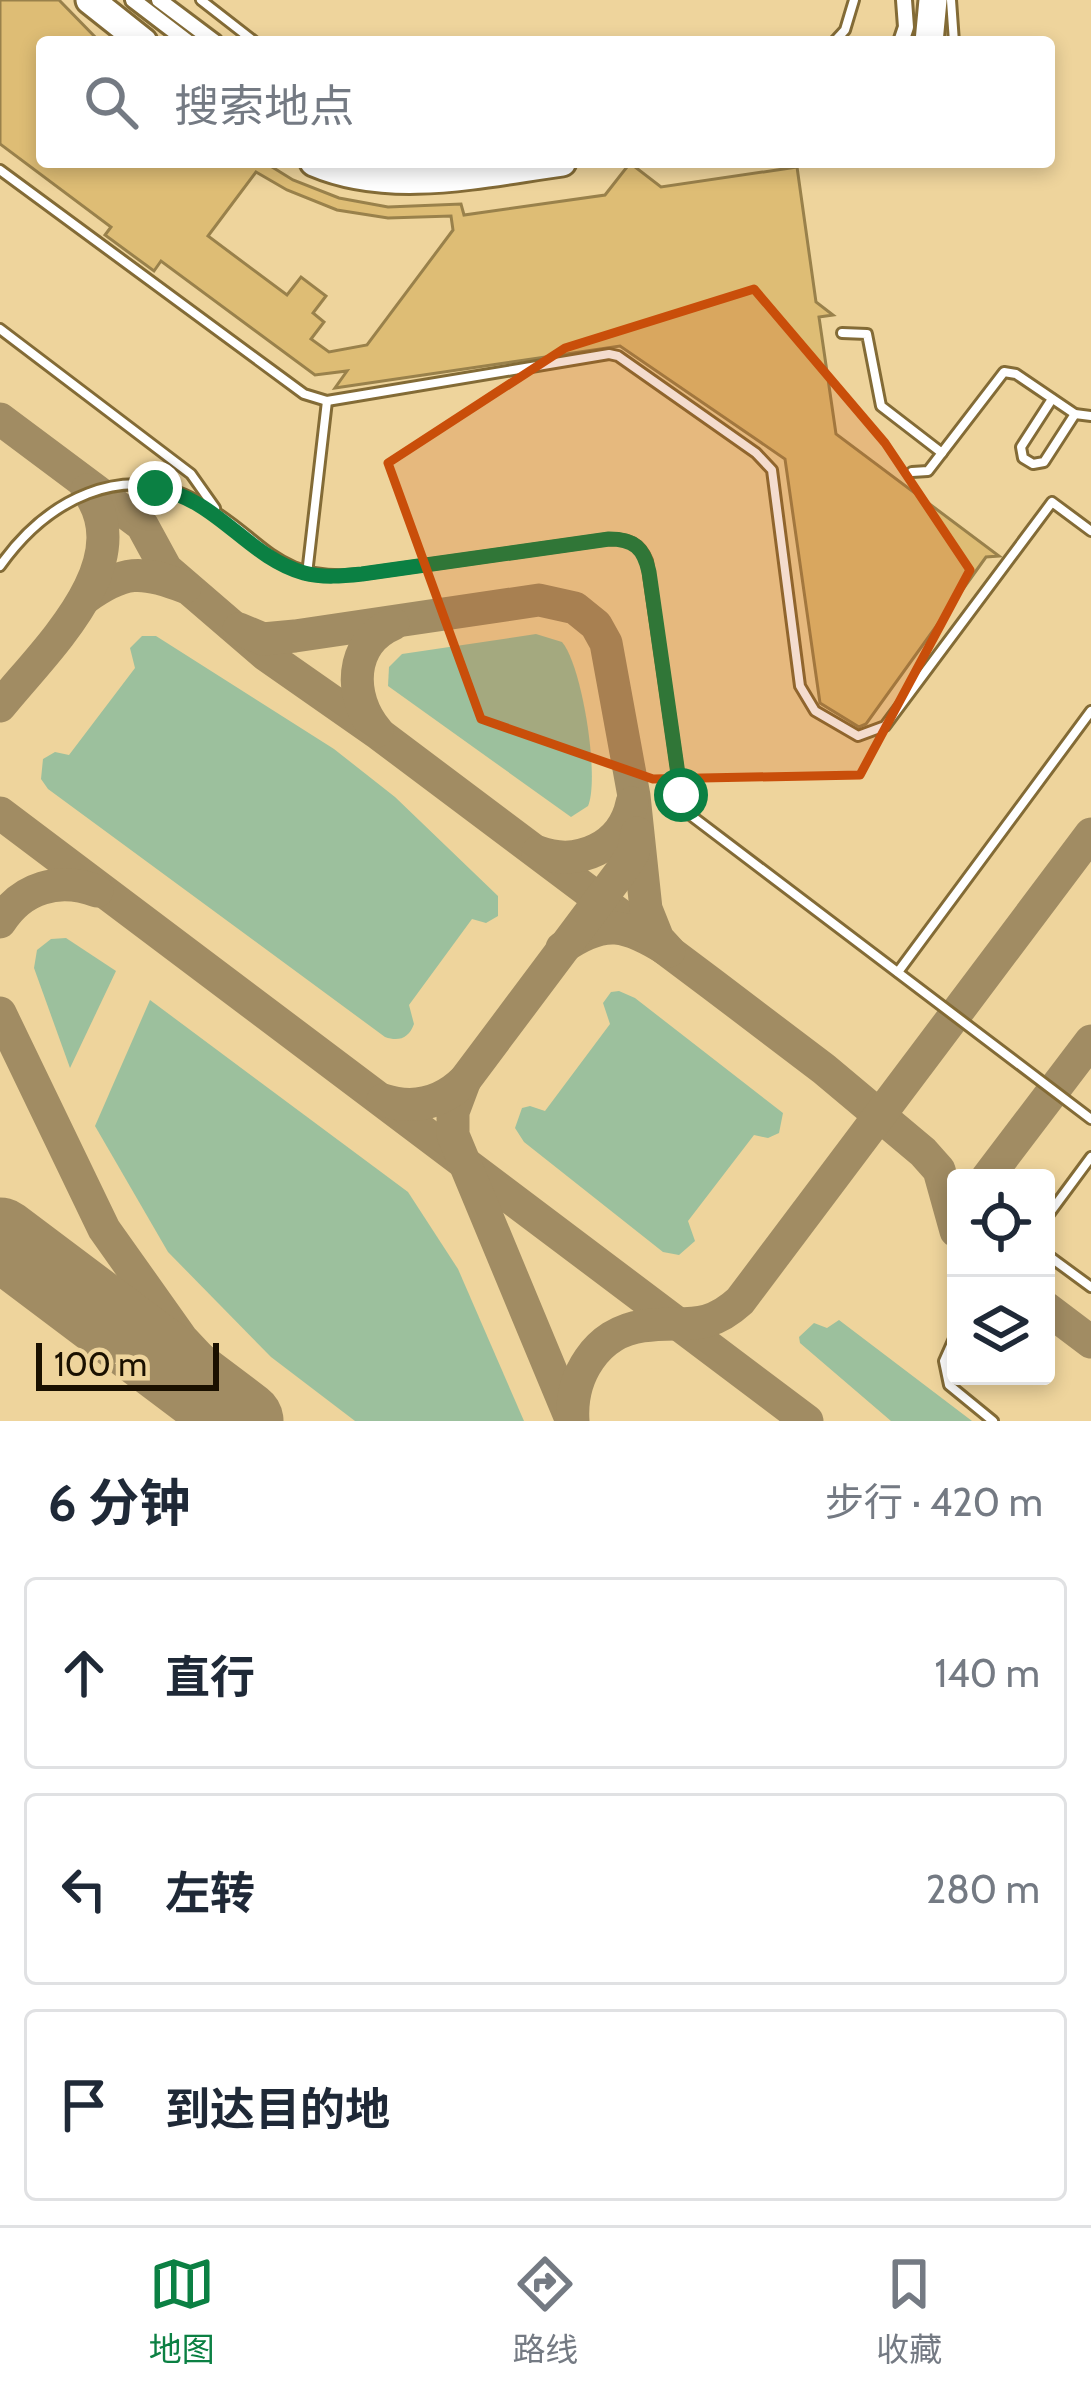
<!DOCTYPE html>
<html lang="zh">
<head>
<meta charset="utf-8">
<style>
	:root { --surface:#fff; --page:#f2f2f3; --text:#1f2937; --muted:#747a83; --line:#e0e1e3; --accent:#0b8043 }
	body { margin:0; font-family:Cabin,"Noto Sans SC",sans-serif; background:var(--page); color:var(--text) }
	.controls { position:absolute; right:36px; bottom:36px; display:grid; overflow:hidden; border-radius:12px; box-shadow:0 6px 18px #0003 }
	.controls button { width:108px; height:108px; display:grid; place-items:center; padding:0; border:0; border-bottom:3px solid var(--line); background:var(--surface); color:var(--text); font:60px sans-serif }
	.scale { position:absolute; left:36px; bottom:30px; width:183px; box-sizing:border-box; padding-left:12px; border:6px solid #1a1000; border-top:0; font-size:33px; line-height:42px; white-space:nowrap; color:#1a1000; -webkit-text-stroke:9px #eed49c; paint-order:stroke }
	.stop { position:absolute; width:36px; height:36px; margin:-27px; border:9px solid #0b8043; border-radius:50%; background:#fff }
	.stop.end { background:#0b8043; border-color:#fff; box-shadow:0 3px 12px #0008 }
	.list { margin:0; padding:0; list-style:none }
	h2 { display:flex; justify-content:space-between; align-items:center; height:156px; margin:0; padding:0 48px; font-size:51px }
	h2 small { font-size:39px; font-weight:400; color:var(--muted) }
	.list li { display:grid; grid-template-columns:78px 1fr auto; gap:36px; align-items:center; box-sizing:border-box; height:192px; margin:0 24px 24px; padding:0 24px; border:3px solid var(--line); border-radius:12px }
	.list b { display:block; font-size:45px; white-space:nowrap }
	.list em { font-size:39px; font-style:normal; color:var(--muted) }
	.icon { flex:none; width:66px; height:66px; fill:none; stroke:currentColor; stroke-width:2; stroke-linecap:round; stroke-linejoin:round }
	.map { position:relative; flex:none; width:1091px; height:1421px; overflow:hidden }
	.search { position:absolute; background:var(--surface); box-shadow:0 6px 18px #0003; left:36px; right:36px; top:36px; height:132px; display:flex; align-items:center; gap:30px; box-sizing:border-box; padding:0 42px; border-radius:12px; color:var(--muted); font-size:45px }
	.sheet { height:804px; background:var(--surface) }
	nav { display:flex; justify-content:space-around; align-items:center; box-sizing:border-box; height:168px; border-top:3px solid var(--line); background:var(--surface); font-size:33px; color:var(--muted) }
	nav a { display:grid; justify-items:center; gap:6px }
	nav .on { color:var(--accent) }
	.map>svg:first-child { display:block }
	.green { fill:#9cc09d }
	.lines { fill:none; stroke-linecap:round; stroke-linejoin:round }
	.taxiway { stroke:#a18c63; stroke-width:33 }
	.runway { stroke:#a18c63; stroke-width:81 }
	.building { fill:#debd75; stroke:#99814b; stroke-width:3; fill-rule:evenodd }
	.lane-casing { stroke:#836b36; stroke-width:14 }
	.street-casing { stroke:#836b36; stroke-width:20 }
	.highway-casing { stroke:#836b36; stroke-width:33 }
	.lane { stroke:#fff; stroke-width:8 }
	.street { stroke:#fff; stroke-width:14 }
	.highway { stroke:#fff; stroke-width:27 }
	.route { stroke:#0b8043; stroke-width:15 }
	.marked { fill:#c94e0a; fill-opacity:0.2; stroke:#c94e0a; stroke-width:9; stroke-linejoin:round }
</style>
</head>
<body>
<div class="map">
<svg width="1091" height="1421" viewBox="0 0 1091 1421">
	<rect width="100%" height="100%" fill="#eed49c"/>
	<g class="green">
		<path d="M536,634l26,8c20,23 38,136 26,164l-17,11 -183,-131 1,-19 13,-13z"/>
		<path d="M142,636h14l178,113 61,48 103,99v20l-12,7 -14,-4 -63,86 5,19c-5,14 -15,18 -29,13l-337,-248 -7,-10 2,-20 12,-7 14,3 66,-87 -5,-20z"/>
		<polygon points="66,938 116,971 70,1068 34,968 37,950 51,939"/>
		<polygon points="619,991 635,998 783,1113 779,1133 768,1138 754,1135 688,1221 695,1241 679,1255 663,1252 524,1142 515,1128 522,1108 530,1106 545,1111 610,1024 603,1003 611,992"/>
		<polygon points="150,1000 408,1192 458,1269 524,1421 355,1421 271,1357 168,1252 95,1126"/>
		<polygon points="839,1320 972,1421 891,1421 800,1343 799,1337 814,1323 827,1328"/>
	</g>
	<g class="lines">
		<g class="taxiway">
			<polyline points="0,419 142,525 166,569 266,655 379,734 712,984 824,1069 923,1152 939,1170 956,1231"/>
			<path d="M85,598c39,-28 56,-28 100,-11"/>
			<path d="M239,629l24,10 32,-3 244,-36 36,8 21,17 10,18 28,153 12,113 12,30 11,12c-43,-27 -64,-33 -107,-3"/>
			<path d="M0,706c44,-55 141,-143 87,-216"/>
			<path d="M377,731c-29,-34 -28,-88 16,-107"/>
			<polyline points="0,813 807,1421"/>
			<path d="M538,852c40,15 85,-5 94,-49"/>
			<path d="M0,922c22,-35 59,-45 97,-31"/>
			<polyline points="0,1013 104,1229 182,1339 259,1421"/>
			<polyline points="465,1080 453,1112 453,1135 571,1419"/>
			<path d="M383,1100c31,10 59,3 82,-20l155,-207 13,-20 4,-20"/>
			<polyline points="987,1178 1091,1041"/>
			<polyline points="1046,1308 1091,1342"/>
			<polyline points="191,1357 206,1393 204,1421"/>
			<path d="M573,1421c-3,-44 23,-89 70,-95 41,-6 62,7 97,-25l351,-467"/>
		</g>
		<polyline class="runway" points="0,1238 243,1421"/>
	</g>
	<path class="building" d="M0,0h59l41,42h-58v120h222l29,18 46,18 49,9 73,-3 3,11 141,-20 25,-32 31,24 136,-20 19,135 17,13 -14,2 17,117 163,122 -13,1 -120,167 -7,3 -39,-24 -35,-244 -165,-113 -285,42 12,-17 -32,4 -154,-114 -7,10 -49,-36 6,-8 -111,-83zM256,172l31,18 50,20 51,8 63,-2 2,14 -86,115 -38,7 -18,-13 13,-17 -11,-9 13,-17 -25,-19 -14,18 -79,-59z"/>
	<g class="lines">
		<defs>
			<g id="lane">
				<polyline points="201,0 255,42"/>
				<polyline points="951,0 954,42"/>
				<polyline points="834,42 845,30 854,0"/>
				<polyline points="0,170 304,394 327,401 609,354 618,356 756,453 772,470 800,686 815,711 858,736 885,726 1052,502 1091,531"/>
				<polyline points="0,329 191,474 215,508"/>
				<polyline points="842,333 867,334 881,406 942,453"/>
				<polyline points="1052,399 1021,447 1023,458 1033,464 1044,462 1075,414"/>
				<polyline points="912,472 928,471 1004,372 1016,374 1075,414 1091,416"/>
				<path d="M0,566c46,-65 122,-107 199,-64 67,37 74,81 163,72l247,-35c19,0 31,4 38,22l34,234 8,19 402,305"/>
				<polyline points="307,574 327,401"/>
				<polyline points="898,972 1091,711"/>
				<polyline points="1046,1218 1091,1157"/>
				<polyline points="1046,1254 1091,1287"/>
				<polyline points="956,1334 944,1361 949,1385 993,1421"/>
			</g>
			<g id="street">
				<polyline points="133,0 188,42"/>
				<polyline points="159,0 215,42"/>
				<polyline points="901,42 906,27 904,0"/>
			</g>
			<g id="highway">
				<polyline points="90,0 143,42"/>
				<polyline points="929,42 933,0"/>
				<path d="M314,162c77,33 167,11 248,0"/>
			</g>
		</defs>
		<use href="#lane" class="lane-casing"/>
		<use href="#street" class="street-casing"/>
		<use href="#highway" class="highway-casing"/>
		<use href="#lane" class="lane"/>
		<use href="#street" class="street"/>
		<use href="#highway" class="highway"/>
	</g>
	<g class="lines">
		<path class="route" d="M155,488c63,11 92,69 149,85 19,5 39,3 58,1l247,-35c25,0 35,9 40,33l32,223"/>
	</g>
	<path class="marked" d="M754,289l131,154 85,127 -110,205 -207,4 -172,-60 -93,-256 177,-115z"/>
</svg>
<div class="controls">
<button><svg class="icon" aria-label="locate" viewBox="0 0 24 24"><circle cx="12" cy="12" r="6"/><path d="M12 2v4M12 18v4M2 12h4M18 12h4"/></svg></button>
<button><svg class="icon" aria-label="layers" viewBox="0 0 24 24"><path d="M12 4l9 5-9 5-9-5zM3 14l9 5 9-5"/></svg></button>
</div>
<div class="scale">100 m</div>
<div class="stop" style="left:681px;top:795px"></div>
<div class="stop end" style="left:155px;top:488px"></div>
<div class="search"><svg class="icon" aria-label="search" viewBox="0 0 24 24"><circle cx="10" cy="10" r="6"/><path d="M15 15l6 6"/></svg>搜索地点</div>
</div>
<section class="sheet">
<h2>6 分钟<small>步行 · 420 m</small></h2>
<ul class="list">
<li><svg class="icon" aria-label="ahead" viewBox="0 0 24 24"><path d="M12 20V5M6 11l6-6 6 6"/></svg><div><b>直行</b></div><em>140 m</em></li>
<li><svg class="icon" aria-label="left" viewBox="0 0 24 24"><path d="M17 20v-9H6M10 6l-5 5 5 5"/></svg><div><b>左转</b></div><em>280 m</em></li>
<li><svg class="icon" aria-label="arrive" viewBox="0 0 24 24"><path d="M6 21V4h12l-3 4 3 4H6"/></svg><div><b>到达目的地</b></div></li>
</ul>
</section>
<nav>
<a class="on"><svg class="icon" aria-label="map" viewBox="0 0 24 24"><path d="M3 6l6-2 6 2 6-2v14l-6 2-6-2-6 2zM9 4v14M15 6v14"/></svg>地图</a>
<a><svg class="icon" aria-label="directions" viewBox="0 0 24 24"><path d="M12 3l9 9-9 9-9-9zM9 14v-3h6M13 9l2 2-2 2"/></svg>路线</a>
<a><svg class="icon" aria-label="saved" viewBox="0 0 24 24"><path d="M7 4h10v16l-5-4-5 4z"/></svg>收藏</a>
</nav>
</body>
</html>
